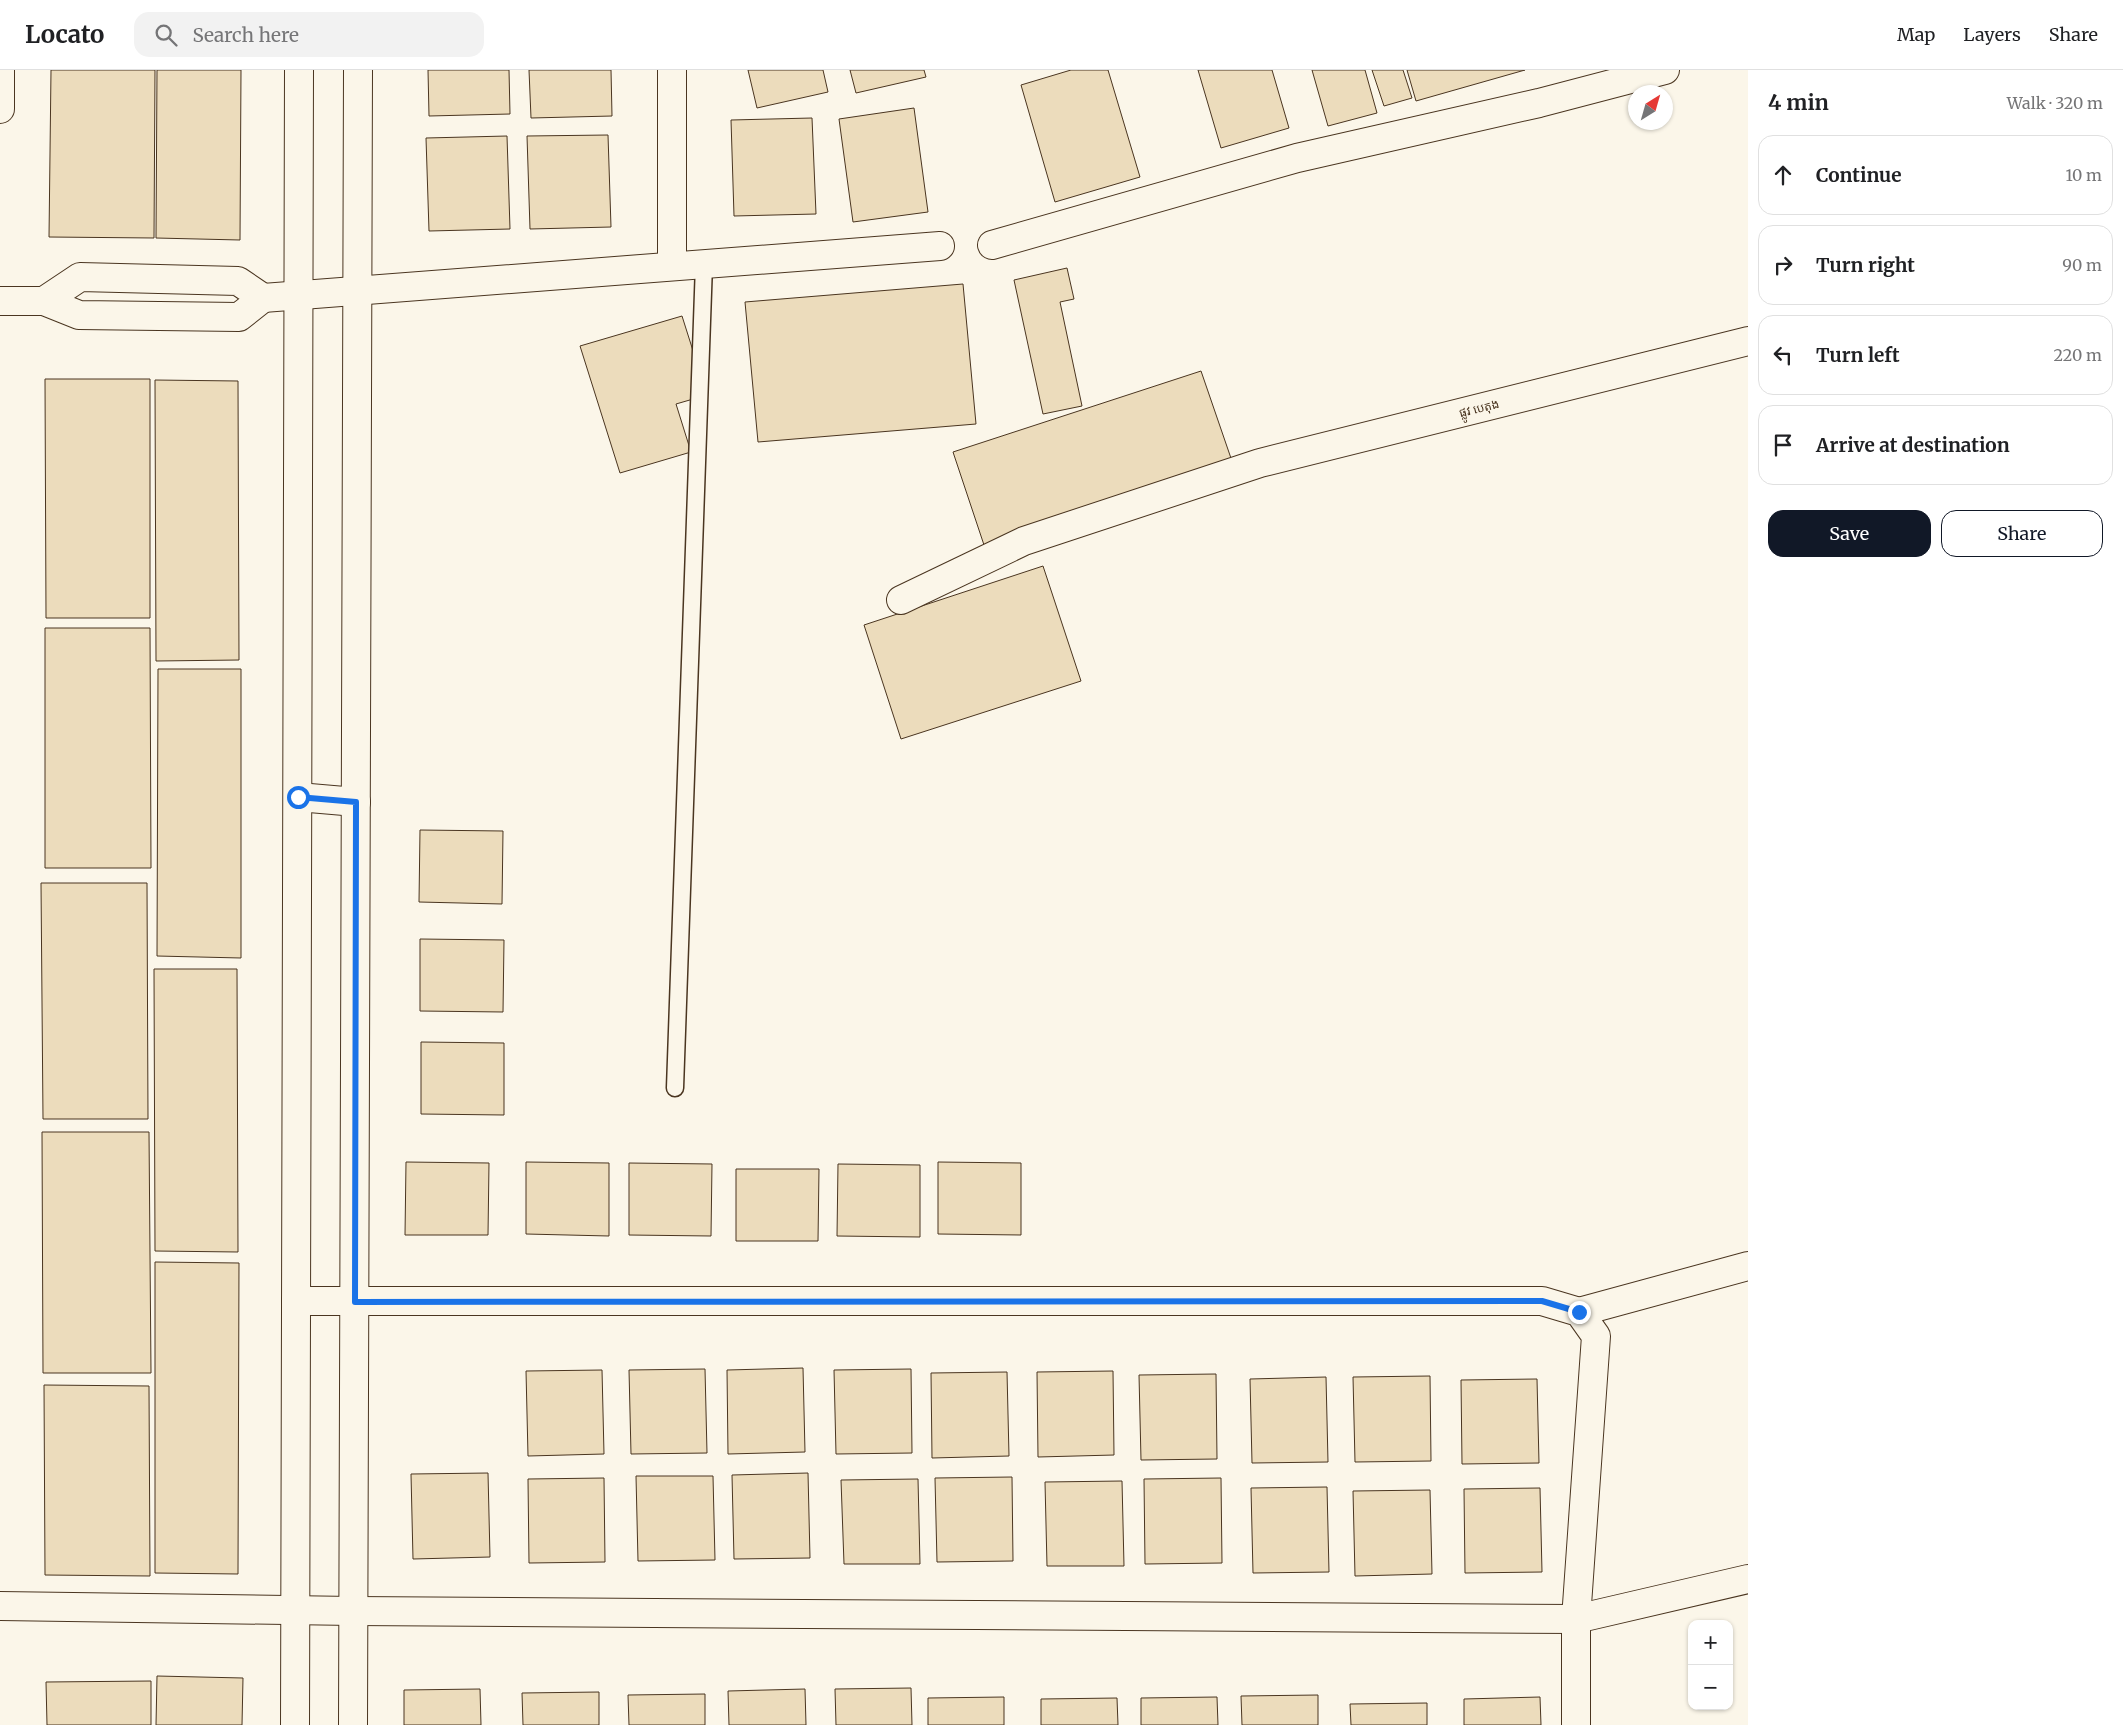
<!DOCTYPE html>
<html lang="en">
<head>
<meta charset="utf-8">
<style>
	:root { --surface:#fff; --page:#f2f2f2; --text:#202124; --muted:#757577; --line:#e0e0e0; --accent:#111827 }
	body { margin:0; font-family:Merriweather,"Noto Sans Khmer",serif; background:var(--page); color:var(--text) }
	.controls { position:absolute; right:15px; bottom:15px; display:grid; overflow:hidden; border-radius:10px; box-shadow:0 1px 4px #0004 }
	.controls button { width:45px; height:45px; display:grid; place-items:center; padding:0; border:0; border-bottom:1px solid var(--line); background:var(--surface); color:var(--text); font:25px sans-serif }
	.compass { position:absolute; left:1628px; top:15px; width:45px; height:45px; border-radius:50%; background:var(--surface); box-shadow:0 1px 4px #0004; rotate:37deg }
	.stop { position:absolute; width:15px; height:15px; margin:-11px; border:4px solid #1a73e8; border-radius:50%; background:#fff }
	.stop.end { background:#1a73e8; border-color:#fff; box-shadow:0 1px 5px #0008 }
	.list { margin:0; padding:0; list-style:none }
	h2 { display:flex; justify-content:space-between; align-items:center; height:65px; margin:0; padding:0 20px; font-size:21px }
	h2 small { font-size:16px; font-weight:400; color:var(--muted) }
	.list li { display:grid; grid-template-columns:32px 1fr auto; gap:15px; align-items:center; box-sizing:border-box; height:80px; margin:0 10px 10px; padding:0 10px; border:1px solid var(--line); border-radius:15px }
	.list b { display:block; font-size:19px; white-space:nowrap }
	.list em { font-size:16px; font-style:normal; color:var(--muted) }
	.actions { display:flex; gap:10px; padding:15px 20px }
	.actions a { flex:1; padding:11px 0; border:1px solid var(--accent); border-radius:15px; text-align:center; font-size:18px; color:var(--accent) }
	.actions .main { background:var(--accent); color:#fff }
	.icon { flex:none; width:28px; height:28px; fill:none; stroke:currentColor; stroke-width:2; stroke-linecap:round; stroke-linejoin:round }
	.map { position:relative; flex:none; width:1748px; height:1655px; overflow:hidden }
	header { display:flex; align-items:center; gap:30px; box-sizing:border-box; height:70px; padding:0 25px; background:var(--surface); border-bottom:1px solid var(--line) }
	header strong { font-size:24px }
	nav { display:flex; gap:28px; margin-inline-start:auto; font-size:18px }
	.search { width:350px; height:45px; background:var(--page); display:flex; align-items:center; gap:12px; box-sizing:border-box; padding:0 18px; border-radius:15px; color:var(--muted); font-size:19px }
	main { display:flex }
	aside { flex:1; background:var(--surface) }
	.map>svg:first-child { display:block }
	.building { fill:#ecdcbc; stroke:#4a3520 }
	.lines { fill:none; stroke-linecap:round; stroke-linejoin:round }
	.lane-casing { stroke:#4a3520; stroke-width:19 }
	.street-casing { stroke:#4a3520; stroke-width:30 }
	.lane { stroke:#fbf6e9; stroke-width:16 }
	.street { stroke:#fbf6e9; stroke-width:28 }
	.route { stroke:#1a73e8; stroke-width:6 }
	.labels { text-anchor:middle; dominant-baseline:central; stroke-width:4; stroke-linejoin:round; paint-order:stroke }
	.street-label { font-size:12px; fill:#4a3520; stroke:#fbf6e9 }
</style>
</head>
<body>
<header>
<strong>Locato</strong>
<div class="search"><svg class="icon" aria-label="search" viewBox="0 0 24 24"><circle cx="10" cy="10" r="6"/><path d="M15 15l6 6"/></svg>Search here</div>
<nav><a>Map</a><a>Layers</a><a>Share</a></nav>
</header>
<main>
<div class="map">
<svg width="1748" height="1655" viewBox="0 0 1748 1655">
	<rect width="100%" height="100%" fill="#fbf6e9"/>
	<g class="building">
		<polygon points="51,0 155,0 154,168 49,167"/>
		<polygon points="157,0 241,0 240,170 156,168"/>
		<polygon points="428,0 509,0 510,44 429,46"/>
		<polygon points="529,0 611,0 612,46 531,48"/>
		<polygon points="748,0 823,0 828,22 757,38"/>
		<polygon points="850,0 924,0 926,7 856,23"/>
		<polygon points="1071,0 1108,0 1140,107 1055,132 1021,15"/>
		<polygon points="1198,0 1272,0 1289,58 1221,78"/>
		<polygon points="1312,0 1365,0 1377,43 1328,56"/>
		<polygon points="1372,0 1403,0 1412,28 1384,36"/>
		<polygon points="1407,0 1525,0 1416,31"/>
		<polygon points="914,38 928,142 853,152 839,49"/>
		<polygon points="812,48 816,144 734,146 731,50"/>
		<polygon points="608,65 611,157 530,159 527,66"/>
		<polygon points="507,66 510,159 429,161 426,68"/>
		<polygon points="1067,198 1074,229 1060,232 1082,336 1043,344 1014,210"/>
		<polygon points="963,214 976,354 758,372 745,232"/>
		<polygon points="682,246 707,325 676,334 691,382 620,403 580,276"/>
		<polygon points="1201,301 1234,397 985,478 953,382"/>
		<polygon points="45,309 150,309 150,548 46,548"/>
		<polygon points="155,310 238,311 239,590 156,591"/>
		<polygon points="1043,496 1081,611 901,669 864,555"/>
		<polygon points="45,558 150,558 151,798 45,798"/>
		<polygon points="158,599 241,599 241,888 157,886"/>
		<polygon points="420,760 503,761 502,834 419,832"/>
		<polygon points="41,813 147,813 148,1049 43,1049"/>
		<polygon points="420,869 504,870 503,942 420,941"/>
		<polygon points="154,899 237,899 238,1182 155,1181"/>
		<polygon points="421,972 504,973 504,1045 421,1044"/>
		<polygon points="42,1062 149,1062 151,1303 43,1303"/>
		<polygon points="406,1092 489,1093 488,1165 405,1165"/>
		<polygon points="526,1092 609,1093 609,1166 526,1164"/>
		<polygon points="938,1092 1021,1093 1021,1165 938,1164"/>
		<polygon points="629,1093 712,1094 711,1166 629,1165"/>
		<polygon points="838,1094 920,1095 920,1167 837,1166"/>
		<polygon points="736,1099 819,1099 818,1171 736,1171"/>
		<polygon points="155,1192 239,1193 238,1504 155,1503"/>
		<polygon points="803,1298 805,1382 728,1384 727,1300"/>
		<polygon points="705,1299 707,1383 631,1384 629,1300"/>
		<polygon points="911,1299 912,1383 836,1384 834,1300"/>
		<polygon points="602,1300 604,1384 528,1386 526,1301"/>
		<polygon points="1113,1301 1114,1385 1038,1387 1037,1302"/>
		<polygon points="1007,1302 1009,1386 932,1388 931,1303"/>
		<polygon points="1216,1304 1217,1389 1141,1390 1139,1305"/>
		<polygon points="1430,1306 1431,1391 1355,1392 1353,1307"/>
		<polygon points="1326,1307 1328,1392 1252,1393 1250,1309"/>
		<polygon points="1537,1309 1539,1393 1462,1394 1461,1310"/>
		<polygon points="44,1315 149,1316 150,1506 45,1505"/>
		<polygon points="488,1403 490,1487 413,1489 411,1404"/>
		<polygon points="808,1403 810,1488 734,1489 732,1405"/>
		<polygon points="636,1406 713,1406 715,1490 638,1491"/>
		<polygon points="1012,1407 1013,1491 937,1492 935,1408"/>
		<polygon points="604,1408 605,1492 529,1493 528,1409"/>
		<polygon points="1221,1408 1222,1493 1145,1494 1144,1409"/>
		<polygon points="918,1409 920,1494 844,1494 841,1410"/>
		<polygon points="1122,1411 1124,1496 1047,1496 1045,1412"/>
		<polygon points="1327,1417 1329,1502 1253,1503 1251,1418"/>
		<polygon points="1540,1418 1542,1502 1465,1503 1464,1419"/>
		<polygon points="1430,1420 1432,1504 1355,1506 1353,1421"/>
		<polygon points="157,1606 243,1608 242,1655 156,1655"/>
		<polygon points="151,1611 151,1655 47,1655 46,1612"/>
		<polygon points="911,1618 912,1655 836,1655 835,1619"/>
		<polygon points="480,1619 481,1655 404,1655 404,1620"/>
		<polygon points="805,1619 806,1655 729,1655 728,1621"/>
		<polygon points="599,1622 599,1655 523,1655 522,1623"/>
		<polygon points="705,1624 705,1655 629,1655 628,1625"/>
		<polygon points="1318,1625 1318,1655 1242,1655 1241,1626"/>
		<polygon points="1004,1627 1004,1655 928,1655 928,1628"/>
		<polygon points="1217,1627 1218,1655 1141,1655 1141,1628"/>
		<polygon points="1540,1627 1541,1655 1464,1655 1464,1629"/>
		<polygon points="1117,1628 1118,1655 1041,1655 1041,1629"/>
		<polygon points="1427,1633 1427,1655 1351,1655 1350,1634"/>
	</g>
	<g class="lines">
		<defs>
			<polyline id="lane" points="675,1018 704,194"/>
			<g id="street">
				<polyline points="672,0 672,196"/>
				<polyline points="0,39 0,0"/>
				<polyline points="992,175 1297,88 1539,33 1665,0"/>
				<polygon points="80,207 238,211 263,228 239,247 79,245 44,231"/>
				<polyline points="263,228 940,176"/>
				<polyline points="0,231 44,231"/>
				<polyline points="901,530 1024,471 1260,393 1748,271"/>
				<polyline points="298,727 356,732"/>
				<polyline points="296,1231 1542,1231 1579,1242 1596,1266 1576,1549 1576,1655"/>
				<polyline points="1579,1242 1748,1196"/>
				<polyline points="0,1536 353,1541 1576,1549 1748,1509"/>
				<polyline points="295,1655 299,0"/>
				<polyline points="353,1655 358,0"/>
			</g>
		</defs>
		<use href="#lane" class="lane-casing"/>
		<use href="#street" class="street-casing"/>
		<use href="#lane" class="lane"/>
		<use href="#street" class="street"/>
	</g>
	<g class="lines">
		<polyline class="route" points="298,727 356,732 355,1232 1542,1231 1579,1242"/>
	</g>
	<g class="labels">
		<g class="street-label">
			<text transform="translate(1479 338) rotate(-14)">ផ្លូវ បេតុង</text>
		</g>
	</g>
</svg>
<div class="controls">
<button>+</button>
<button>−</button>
</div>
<svg class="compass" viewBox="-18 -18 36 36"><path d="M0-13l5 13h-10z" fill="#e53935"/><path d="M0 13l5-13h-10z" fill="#757577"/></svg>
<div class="stop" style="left:298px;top:727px"></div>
<div class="stop end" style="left:1579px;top:1242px"></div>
</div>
<aside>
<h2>4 min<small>Walk · 320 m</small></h2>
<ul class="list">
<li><svg class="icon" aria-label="ahead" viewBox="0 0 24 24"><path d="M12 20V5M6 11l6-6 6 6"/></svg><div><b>Continue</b></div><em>10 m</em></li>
<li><svg class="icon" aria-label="right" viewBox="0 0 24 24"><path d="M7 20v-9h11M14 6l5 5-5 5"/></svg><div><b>Turn right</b></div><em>90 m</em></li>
<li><svg class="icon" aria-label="left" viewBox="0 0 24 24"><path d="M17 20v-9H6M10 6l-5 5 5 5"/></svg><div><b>Turn left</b></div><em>220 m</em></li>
<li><svg class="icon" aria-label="arrive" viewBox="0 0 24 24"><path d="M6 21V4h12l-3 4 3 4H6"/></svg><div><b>Arrive at destination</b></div></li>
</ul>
<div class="actions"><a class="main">Save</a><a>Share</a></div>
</aside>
</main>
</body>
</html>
